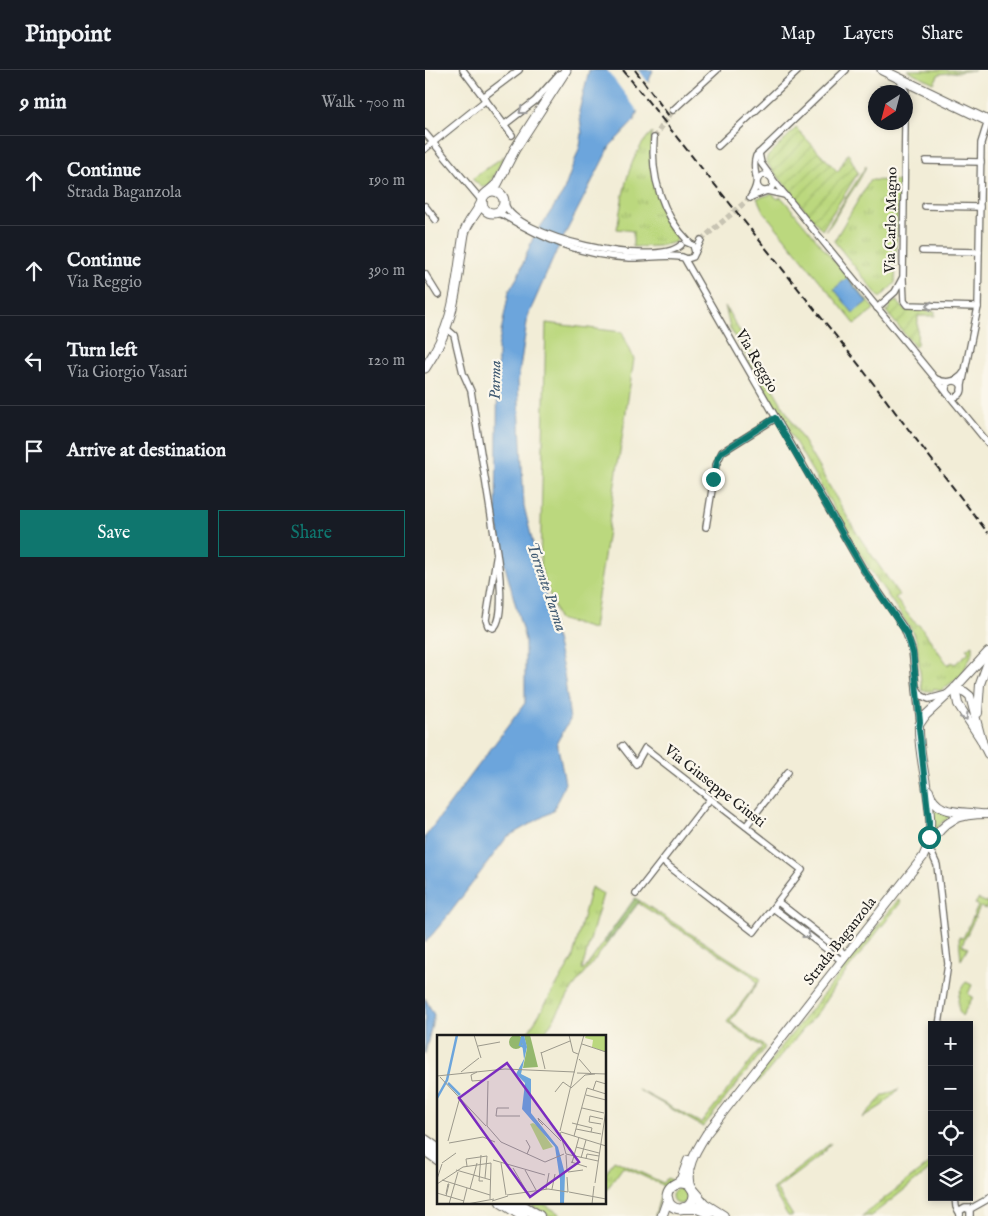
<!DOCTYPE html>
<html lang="en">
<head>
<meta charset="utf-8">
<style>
	:root { --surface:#171b24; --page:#242831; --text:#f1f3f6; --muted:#9ea1a6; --line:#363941; --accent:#0f766e }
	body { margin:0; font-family:"IM FELL English",serif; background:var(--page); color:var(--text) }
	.controls { position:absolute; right:15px; bottom:15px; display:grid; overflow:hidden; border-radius:0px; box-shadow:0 2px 8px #0003 }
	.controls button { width:45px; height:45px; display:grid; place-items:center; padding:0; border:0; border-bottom:1px solid var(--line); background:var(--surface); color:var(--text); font:25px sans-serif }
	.compass { position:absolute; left:443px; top:15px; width:45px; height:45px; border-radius:50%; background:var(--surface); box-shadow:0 2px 8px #0003; rotate:216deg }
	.stop { position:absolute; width:15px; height:15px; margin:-11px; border:4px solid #0f766e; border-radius:50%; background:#fff }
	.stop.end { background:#0f766e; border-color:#fff; box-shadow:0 1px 5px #0008 }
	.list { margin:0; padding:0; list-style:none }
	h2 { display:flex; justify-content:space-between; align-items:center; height:65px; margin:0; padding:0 20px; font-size:21px }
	h2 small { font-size:16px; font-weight:400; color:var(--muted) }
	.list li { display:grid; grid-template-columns:32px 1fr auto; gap:15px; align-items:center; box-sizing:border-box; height:90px; padding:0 20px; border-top:1px solid var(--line) }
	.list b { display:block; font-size:19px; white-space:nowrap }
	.list p { margin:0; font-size:16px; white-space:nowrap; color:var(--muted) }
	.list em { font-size:16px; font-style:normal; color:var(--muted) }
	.actions { display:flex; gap:10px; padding:15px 20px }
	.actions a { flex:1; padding:11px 0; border:1px solid var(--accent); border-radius:0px; text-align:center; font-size:18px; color:var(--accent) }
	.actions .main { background:var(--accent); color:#fff }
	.icon { flex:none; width:28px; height:28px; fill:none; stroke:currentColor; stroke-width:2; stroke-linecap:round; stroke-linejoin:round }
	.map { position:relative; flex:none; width:563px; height:1146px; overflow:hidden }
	header { display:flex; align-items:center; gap:30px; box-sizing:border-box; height:70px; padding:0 25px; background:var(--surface); border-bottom:1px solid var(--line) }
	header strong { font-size:24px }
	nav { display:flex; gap:28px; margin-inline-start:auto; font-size:18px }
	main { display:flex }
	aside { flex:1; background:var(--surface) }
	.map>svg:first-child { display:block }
	.grass { fill:url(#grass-tufts); stroke:#6c7a4d }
	.forest { fill:url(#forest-firs); stroke:#586a44 }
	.garden { fill:url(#garden-furrows); stroke:#6c7a4d }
	.pitch { fill:#bbd87e; stroke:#6c7a4d }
	.water { fill:#6ca5dc; stroke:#44607c }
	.pier { fill:#f2edd7 }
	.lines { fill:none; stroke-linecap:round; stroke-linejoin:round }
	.minor-tunnel { stroke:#c7c3b2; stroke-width:5.5; stroke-dasharray:5.5 3; stroke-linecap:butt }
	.minor-casing { stroke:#67655d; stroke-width:8 }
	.tertiary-casing { stroke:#67655d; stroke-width:10 }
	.secondary-casing { stroke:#67655d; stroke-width:11 }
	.trunk-casing { stroke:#67655d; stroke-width:12 }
	.minor { stroke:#fff; stroke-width:5.5 }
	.tertiary { stroke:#fff; stroke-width:8 }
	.secondary { stroke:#fff; stroke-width:9 }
	.trunk { stroke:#fff; stroke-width:10 }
	.rail { stroke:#1c1c1c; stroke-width:2; stroke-dasharray:8 4; stroke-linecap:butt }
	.oneway { stroke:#999 }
	.route { stroke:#0f766e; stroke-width:6 }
	.labels { text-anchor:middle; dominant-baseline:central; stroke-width:4.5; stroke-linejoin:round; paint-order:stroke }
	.street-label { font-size:15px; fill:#1c1c1c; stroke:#fbf7ec }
	.water-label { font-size:16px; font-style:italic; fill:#405a72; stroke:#fbf7ec }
	.inset-river { fill:none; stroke:#6ca5dc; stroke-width:2.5 }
	.inset-road { fill:none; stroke:#9c998c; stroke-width:1 }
	.view { fill:#7b2cbf; fill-opacity:0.15; stroke:#7b2cbf; stroke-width:2.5 }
	.inset-edge { fill:none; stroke:#1c1c1c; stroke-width:2.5 }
</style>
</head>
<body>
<header>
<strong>Pinpoint</strong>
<nav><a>Map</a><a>Layers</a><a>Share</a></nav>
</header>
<main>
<aside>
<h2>9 min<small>Walk · 700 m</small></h2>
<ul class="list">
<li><svg class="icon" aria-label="ahead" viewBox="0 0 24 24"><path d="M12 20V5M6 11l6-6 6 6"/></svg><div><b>Continue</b><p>Strada Baganzola</p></div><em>190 m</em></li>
<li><svg class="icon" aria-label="ahead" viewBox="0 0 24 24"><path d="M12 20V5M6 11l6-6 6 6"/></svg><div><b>Continue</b><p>Via Reggio</p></div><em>390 m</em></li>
<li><svg class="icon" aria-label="left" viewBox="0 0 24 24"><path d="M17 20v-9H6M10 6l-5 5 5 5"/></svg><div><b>Turn left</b><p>Via Giorgio Vasari</p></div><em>120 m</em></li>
<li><svg class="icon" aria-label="arrive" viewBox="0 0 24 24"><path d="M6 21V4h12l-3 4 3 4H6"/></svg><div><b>Arrive at destination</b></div></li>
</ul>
<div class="actions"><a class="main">Save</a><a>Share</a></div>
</aside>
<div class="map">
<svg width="563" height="1146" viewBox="0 0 563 1146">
	<defs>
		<pattern id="grass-tufts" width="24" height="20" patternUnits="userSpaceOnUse" patternTransform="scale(1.25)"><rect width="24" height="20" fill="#bbd87e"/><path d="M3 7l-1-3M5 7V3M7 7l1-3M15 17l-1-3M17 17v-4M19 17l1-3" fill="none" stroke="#a0b96c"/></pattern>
		<pattern id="forest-firs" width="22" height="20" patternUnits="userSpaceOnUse" patternTransform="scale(1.25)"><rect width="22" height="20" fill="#94b86d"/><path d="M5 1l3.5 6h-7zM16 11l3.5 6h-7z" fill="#789559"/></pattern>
		<pattern id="garden-furrows" width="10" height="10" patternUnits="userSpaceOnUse" patternTransform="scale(1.25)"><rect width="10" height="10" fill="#bbd87e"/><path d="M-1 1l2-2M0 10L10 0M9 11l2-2" fill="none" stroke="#a0b96c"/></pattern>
	</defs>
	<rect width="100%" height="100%" fill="#fbf7ec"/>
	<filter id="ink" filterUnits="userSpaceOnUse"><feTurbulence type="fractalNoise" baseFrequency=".02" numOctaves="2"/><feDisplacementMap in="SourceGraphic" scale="10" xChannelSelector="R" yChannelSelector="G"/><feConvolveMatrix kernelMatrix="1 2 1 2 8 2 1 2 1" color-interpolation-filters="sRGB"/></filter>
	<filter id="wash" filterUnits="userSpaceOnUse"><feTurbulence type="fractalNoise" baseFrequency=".0096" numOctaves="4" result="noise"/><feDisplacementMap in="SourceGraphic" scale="20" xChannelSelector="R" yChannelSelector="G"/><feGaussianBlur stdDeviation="1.12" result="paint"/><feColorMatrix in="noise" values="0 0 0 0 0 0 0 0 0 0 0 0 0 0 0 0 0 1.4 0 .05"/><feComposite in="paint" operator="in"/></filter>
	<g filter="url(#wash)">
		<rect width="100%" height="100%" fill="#f2edd7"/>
		<g class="grass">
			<polygon points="482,0 550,0 514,4 509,13"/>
			<path d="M227,62c-6,51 5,62 26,104l-2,6 -17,4 -26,1v-16l-16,-2c6,-34 10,-72 35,-97z"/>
			<polygon points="79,86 64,116 56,116 47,109"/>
			<path d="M441,96c-6,16 -17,28 -25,42 -6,9 -8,16 -16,23z"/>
			<polygon points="445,110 474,111 470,213 455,228 409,171"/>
			<polygon points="300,236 431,462 474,525 470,528 488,551 496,557 523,595 527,592 530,594 544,582 541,579 548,575 548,582 536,606 515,621 509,618 508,621 497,621 492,573 488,562 442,495 337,315 305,258"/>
			<polygon points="506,732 517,742 533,743 517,752 507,765"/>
			<polygon points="166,817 178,824 157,899 159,900 179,872 182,874 148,918 118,966 101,966 147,890"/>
			<polygon points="553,829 563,833 561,839 555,837 537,875 543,878 536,890 534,867 538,868 553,836 550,834"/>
			<polygon points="473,830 476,832 410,916 393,942 333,1013 330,1010"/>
			<polygon points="215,831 336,909 305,952 341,977 278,1057 212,1019 276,1053 337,977 302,952 332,913 326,905 213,833"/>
			<path d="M541,912l6,3 -4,9 5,3 -11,19c-7,-8 -4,-26 4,-34z"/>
			<polygon points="474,1019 458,1035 437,1048 458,1026"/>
			<polygon points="406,1073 396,1085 351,1119 368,1146 363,1146 347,1119"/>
			<polygon points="189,1090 238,1113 242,1108 246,1110 239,1118 230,1146 238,1116 233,1113 198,1097 180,1122 180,1105"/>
			<polygon points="507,1091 507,1098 446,1146 437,1146"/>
			<circle cx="255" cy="1126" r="8"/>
			<polygon points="101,1132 116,1132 138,1146 124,1146"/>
		</g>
		<polygon class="forest" points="210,828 215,831 182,874 179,871"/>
		<g class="garden">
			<polygon points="371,58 413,102 423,83 433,103 397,160 341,92 342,87"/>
			<polygon points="472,231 480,240 510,241 510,246 493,246 492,275 490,277 460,240 463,241 466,233"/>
		</g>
		<g class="pitch">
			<polygon points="347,124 353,129 355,127 358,129 449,239 430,254 338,141 332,128"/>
			<polygon points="121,253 197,262 209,289 168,559 133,549 115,496"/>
		</g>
		<g class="water">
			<polygon points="164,0 228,0 209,51 185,76 131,182 103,246 93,311 99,436 139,603 145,650 132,672 140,713 128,741 82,767 22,847 0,873 0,767 100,633 100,570 80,496 71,444 73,277 84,221 93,206 108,168 138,123 155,76 157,63 154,41"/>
			<polygon points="422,208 442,232 428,243 409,219"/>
			<polygon points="0,928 9,945 0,984"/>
		</g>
		<polygon class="pier" points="182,0 214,0 225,15 214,43"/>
	</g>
	<g filter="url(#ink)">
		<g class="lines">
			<g class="minor-tunnel">
				<polyline points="229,68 248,40"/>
				<polyline points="276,170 325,128"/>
			</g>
			<defs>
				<g id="minor">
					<polyline points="38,0 87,65"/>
					<polyline points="474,9 481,22 480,48"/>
					<polyline points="58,27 94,0"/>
					<polyline points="248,40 292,0"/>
					<polyline points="79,55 110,31 134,4"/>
					<polyline points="0,63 57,131"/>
					<path d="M229,68c-4,37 8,77 35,104"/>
					<polyline points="293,76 374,0"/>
					<polyline points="0,79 61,30"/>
					<polyline points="334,83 336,93 352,115 563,373"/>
					<polyline points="501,91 556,92"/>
					<circle cx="340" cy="113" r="8"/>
					<polyline points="326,127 342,121 360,125"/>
					<path d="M325,128c14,-22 0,-24 6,-42l90,-86"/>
					<path d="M80,133c7,34 150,66 176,42"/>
					<polyline points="0,136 11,150"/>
					<polyline points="500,136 555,137"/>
					<path d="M72,143l6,2c40,24 80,41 127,43 15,1 41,-5 54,0l179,311 41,59 8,22 4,37 6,9 7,3 18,-5"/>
					<polyline points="261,172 268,175 270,182"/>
					<polyline points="497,181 554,182"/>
					<polyline points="257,187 262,189 268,187 276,170"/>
					<polyline points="0,204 13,225"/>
					<polyline points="478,209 479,231 482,235 553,237"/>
					<polyline points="452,238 470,222 478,207 480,52"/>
					<path d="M22,259l7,6 9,38 8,18 26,162 -11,67 2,6 5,2c13,-6 6,-65 3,-79"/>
					<path d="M511,309c11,5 22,3 29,-8"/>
					<circle cx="529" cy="319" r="8"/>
					<polyline points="536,320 553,237 556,73 563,51"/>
					<polyline points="281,457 291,395 297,382 351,348"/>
					<polyline points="491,619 495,653"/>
					<polyline points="197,676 211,694 220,678 377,800 329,862 237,791"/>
					<polyline points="321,756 363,702"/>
					<polyline points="502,780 507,784 512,795 523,894 514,955"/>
					<polyline points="211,824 285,729"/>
					<polyline points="353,832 421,885"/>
					<polyline points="348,838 417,891"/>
					<polyline points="530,1127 531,1137 535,1144"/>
					<polyline points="542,1138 547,1138 563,1129"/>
					<polyline points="535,1146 535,1141 540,1138 545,1140 545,1146"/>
				</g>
				<g id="tertiary">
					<polyline points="530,618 540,622 545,626 557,672 563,684"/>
					<polyline points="530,618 533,634 557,671"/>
					<polyline points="553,643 555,614 563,592"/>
					<path d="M504,721c6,24 31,20 51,23"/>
					<path d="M504,775c17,-26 28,-31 59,-31"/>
					<polyline points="249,1115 256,1109 263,1090"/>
					<path d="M266,1119c-8,-19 6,-40 16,-56l216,-276c19,-35 -6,-93 -4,-132l7,-10 29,-27 33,-36"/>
				</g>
				<g id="secondary">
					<polyline points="457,0 563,51"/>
					<circle cx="68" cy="132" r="11"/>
					<polyline points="63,122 72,114 90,79 141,0"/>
					<path d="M0,298c32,-48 30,-80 39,-134 3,-13 14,-21 18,-33"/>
					<circle cx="255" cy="1126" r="13"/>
					<polyline points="237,1146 243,1129"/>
				</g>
				<g id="trunk">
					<polyline points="0,1070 14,1080"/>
					<polyline points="0,1080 14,1090"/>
					<polyline points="266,1119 279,1134 298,1146"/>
					<polyline points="76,1132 98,1146"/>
					<polyline points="91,1132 114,1146"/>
					<polyline points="259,1138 272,1138 284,1143"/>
				</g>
			</defs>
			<use href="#minor" class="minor-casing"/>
			<use href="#tertiary" class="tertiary-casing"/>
			<use href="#secondary" class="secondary-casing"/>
			<use href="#trunk" class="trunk-casing"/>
			<use href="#minor" class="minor"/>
			<use href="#tertiary" class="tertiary"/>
			<use href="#secondary" class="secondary"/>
			<use href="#trunk" class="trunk"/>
			<g class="rail">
				<polyline points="198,0 431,291 563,463"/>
				<polyline points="210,0 244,46"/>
			</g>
		</g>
		<defs><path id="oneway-chevron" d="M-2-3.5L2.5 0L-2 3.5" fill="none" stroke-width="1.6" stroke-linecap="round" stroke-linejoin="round" transform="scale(1.25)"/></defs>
		<g class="oneway">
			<use href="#oneway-chevron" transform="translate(97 41) rotate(143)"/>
			<use href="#oneway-chevron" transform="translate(504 236) rotate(-179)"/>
			<use href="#oneway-chevron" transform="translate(540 647) rotate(58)"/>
			<use href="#oneway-chevron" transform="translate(382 865) rotate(38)"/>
		</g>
	</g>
	<g class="lines" filter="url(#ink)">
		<polyline class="route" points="288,409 293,388 297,382 350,348 438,499 482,564 488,583 495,652 494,658 504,751 504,767"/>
	</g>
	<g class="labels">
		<g class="street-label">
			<text transform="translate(466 150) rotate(-89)">Via Carlo Magno</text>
			<text transform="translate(332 291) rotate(60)">Via Reggio</text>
			<text transform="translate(290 716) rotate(38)">Via Giuseppe Giusti</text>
			<text transform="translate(415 871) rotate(-52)">Strada Baganzola</text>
		</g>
		<g class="water-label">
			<text transform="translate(71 310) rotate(-89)">Parma</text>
			<text transform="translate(121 517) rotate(71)">Torrente Parma</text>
		</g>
	</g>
	<g transform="translate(12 965)">
		<rect width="169" height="169" fill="#f2edd7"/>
		<path d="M87,0h6l8,32 -15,1 4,-20zM72 7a7 7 0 1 1 14 0a7 7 0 1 1-14 0Z" fill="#94b86d"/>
		<path d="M149,0h20l-1,17 -13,-5 1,-7 -8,-2zM96,88l5,3 15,21 -10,3 -13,-26z" fill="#bbd87e"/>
		<path d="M84,0h3l3,12 -6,27 10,5v34l27,34 7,27 -1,30h-4v-24l-5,-33 -33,-38 3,-26 -9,-9 8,-15z" fill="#6ca5dc"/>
		<path class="inset-river" d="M86,0l-3,10 6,3M11,48l12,12M0,63l10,-18 10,-45"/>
		<path class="inset-road" d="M37,0l7,23M132,0l4,17 5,2M145,9l24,8M41,11l22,-4M104,17l4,17M104,18l29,-12M141,21l6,-21M142,24l12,14M24,37l18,-14M40,37l-6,3 1,6 13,-1M140,38l29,1M0,41l68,-7 70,3M3,42l46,49M51,46l-1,45 14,16 44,20 19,-8M134,53l14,-13 10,-1M156,55l3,-9 10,3M118,57l8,-10 7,5M149,60l20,5M72,73h-12l-1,8h24M145,73l22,5M135,88l20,5 -1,4M164,89l-12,-2 1,-6 13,3M106,90l-4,-4 -1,-3 23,23M139,94l25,5M123,96l18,-75M123,97l6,22M124,97l45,14M137,101l13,-48 19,6M89,105l4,7 -3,7M11,106l12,-44M12,108l34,-6 12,5M139,112l23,6M129,119l32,7M44,120l-2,26h4M129,120l1,16M144,123l5,-18M149,124l1,-5 12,2M56,125l52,15M134,127l16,5M5,128l14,-10M64,128l5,32M135,128l7,-26M30,131l-1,-7 21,-3 -2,22M76,133l14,24M19,135l35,10M88,135l11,20M131,137l15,-2M0,144l5,-15M5,145l48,15M158,148l11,-73M0,149l26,-17 28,-4 -1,36M33,154l7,-26M109,154l3,-16M115,154l3,-15M132,157l37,7M0,158l27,8M70,160l41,-6 20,3 -1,-15M9,161l3,-12h-1l-2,10M55,166l16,-5M12,169l9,-32M26,169l4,-16M30,169l27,-5M155,169l2,-18"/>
		<path class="view" d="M70,28l72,99 -49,35 -71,-99z"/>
		<rect width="169" height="169" class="inset-edge"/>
	</g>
</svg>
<div class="controls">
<button>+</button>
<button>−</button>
<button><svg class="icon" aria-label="locate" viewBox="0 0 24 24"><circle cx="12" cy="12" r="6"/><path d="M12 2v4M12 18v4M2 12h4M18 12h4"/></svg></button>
<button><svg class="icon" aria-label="layers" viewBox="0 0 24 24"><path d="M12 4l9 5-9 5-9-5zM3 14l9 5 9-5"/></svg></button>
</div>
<svg class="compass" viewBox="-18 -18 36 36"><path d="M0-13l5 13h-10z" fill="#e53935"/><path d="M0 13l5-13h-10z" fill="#9ea1a6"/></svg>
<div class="stop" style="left:504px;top:767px"></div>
<div class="stop end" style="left:288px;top:409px"></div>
</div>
</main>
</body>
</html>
